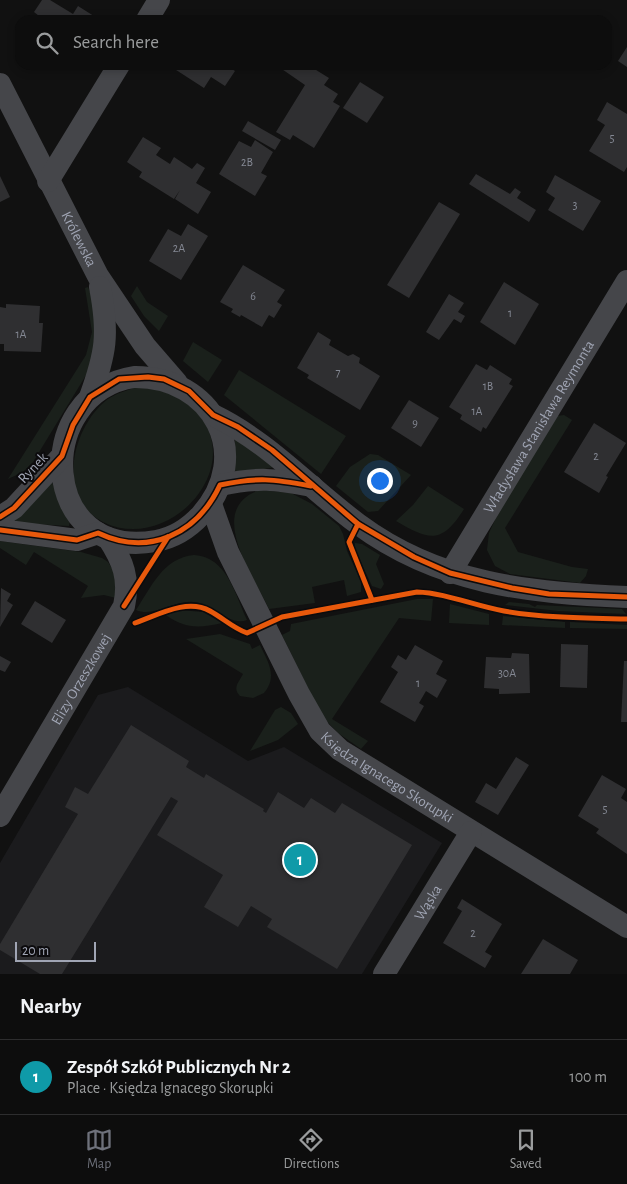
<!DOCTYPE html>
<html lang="en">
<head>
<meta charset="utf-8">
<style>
	:root { --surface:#0d0d0d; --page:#161616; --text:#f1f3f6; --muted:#9a9c9d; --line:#2d2d2e; --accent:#6e717b }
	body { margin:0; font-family:"Alegreya Sans",sans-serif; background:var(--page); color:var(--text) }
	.scale { position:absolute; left:15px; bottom:12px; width:81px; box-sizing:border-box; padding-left:5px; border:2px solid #a0a5b4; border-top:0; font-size:14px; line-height:18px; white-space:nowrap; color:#a0a5b4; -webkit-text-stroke:4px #0c0b0d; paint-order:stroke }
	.you { position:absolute; left:379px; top:480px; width:18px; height:18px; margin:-12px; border:4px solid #fff; border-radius:50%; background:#1a73e8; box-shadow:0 0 0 8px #1a73e833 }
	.badge { display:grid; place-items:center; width:32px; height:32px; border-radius:50%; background:var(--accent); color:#fff; font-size:16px; font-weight:700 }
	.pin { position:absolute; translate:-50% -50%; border:2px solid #fff; box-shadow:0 1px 5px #0006 }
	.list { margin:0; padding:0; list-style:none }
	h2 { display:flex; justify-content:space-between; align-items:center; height:65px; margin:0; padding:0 20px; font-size:21px }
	h2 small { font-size:16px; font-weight:400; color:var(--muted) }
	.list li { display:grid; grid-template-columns:32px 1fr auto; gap:15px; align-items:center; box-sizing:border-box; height:75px; padding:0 20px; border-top:1px solid var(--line) }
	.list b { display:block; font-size:19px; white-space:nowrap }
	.list p { margin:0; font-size:16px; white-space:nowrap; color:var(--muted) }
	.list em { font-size:16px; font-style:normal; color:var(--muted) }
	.icon { flex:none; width:28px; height:28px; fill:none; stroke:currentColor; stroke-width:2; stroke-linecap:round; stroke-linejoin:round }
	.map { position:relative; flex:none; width:627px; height:974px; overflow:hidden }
	.search { position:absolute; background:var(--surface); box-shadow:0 2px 8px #0003; left:15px; right:15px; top:15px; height:55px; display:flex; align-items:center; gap:12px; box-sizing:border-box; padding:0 18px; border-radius:15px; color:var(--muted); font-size:19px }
	.sheet { height:140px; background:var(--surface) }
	nav { display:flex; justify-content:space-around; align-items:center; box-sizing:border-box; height:70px; border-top:1px solid var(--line); background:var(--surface); font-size:14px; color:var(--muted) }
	nav a { display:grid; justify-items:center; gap:2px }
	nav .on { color:var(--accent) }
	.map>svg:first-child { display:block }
	.built { fill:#1b1b1d }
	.green { fill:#1a201b }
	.building { fill:#2f2f31 }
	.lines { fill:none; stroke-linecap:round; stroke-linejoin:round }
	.street { stroke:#45464a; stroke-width:22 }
	.cycleway-casing { stroke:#0c0b0d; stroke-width:8 }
	.cycleway { stroke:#e8590c; stroke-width:5 }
	.labels { text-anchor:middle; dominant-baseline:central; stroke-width:4; stroke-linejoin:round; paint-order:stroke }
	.number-label { font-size:12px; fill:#848893 }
	.street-label { font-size:15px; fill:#a0a5b4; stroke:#0c0b0d }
</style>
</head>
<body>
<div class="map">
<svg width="627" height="974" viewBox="0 0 627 974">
	<rect width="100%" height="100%" fill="#111"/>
	<polygon class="built" points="128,687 248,761 284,747 442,843 362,974 0,974 0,863 98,695"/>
	<g class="green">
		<polygon points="137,286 147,302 168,316 159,331 144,316 131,296"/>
		<polygon points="88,287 99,315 91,367 33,462 23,472 8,479 86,355 92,332 85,288"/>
		<polygon points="193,342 222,360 208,382 183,361"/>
		<polygon points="239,370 346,436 321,474 224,395"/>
		<path d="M136,387c18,0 39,7 53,18 66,55 -18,151 -86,117 -48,-25 -31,-96 5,-123 9,-6 18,-8 28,-12z"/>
		<polygon points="564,415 572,420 505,528 518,552 572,567 588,569 586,576 580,583 510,574 495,566 487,550 489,533 499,511 557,416"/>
		<polygon points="235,438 275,467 238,474 234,471"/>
		<polygon points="370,454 378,455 411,475 378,511 368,512 336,486 350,467"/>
		<polygon points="52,482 61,506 70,521 69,526 15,523 16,519"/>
		<path d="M428,486l36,23c-22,35 -34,32 -68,12l17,-16z"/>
		<path d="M260,490l31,3 21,11 27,22 4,8 4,17 14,30v11l-14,4 -3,-16 -32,7 3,16 -46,6c-15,-32 -65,-101 -9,-119z"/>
		<polygon points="0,541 81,552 102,558 108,562 117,576 116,598 104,595 81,598 88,586 34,552 26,565 0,548"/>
		<polygon points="355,543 362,544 380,555 376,564 384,584 381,589 372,586 354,548"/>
		<path d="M194,555c33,2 41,39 53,65 -17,7 -36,-17 -54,-18 -18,-2 -40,16 -57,8 16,-24 27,-52 58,-55z"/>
		<polygon points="417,599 433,599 431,621 399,618 332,719 368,741 361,749 338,733 321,715 282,635 290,631 291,624"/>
		<polygon points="509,602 529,604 535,607 537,605 622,609 626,614 558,611 505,605"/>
		<polygon points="450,604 489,614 489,625 449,623"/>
		<path d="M180,610l23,2 19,11c-23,5 -37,6 -56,-8z"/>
		<polygon points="503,616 565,622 565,628 502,625"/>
		<polygon points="570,622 627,625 627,629 570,628"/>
		<path d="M220,634l30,10 2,5 8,-4c8,17 18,31 4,48l-11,5 -13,-2c-8,-8 -1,-14 3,-22l-57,-35z"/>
		<polygon points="281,707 291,713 298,724 278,740 250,751 275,710"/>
	</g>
	<g class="building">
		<polygon points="42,0 50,0 73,14 78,6 97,18 95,20 44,20 34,12"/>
		<polygon points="627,47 627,67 618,61"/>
		<polygon points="175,65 226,65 235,71 225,86 211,77 204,88 173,68"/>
		<polygon points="276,65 308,65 329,78 324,85 338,94 333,102 340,106 314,148 293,135 290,140 276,132 305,85"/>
		<polygon points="360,82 384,97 367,123 343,108"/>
		<polygon points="607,102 627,114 627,167 624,172 589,151 605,125 597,120"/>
		<polygon points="248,121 281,140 275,150 242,131"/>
		<polygon points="143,137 161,148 156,155 170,164 174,157 192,169 197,163 205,168 196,183 211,192 198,214 175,199 180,190 174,199 139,177 142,172 127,162"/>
		<polygon points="255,140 273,152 261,173 267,176 255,196 219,174 239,141 251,147"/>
		<polygon points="476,174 510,194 515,188 521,192 517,198 536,210 529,222 469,184"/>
		<polygon points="555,175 601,201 583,231 548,210 555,198 546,192"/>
		<polygon points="0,176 10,197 0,202"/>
		<polygon points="439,202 460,214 409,298 387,285"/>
		<polygon points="188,224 208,236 181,280 149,261 168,229 181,236"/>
		<polygon points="243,265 285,290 277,302 282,305 274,318 269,315 262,327 241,315 240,317 231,312 233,309 220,302"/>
		<polygon points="504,282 539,304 515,345 480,322"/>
		<polygon points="449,294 464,303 458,312 465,316 461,323 454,319 439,340 426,332"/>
		<polygon points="6,304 40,306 39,323 43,323 41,352 4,351 4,344 0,344 0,307 6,308"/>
		<polygon points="318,332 331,340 329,345 348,356 353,354 360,358 359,363 380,376 360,410 307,378 309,375 297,368"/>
		<polygon points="476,364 487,370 490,365 512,379 509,384 513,386 486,429 483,427 481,432 460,419 462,415 449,407"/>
		<polygon points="409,400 439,418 421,447 391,428"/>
		<polygon points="594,423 626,443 606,476 608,477 599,493 564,472"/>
		<polygon points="1,588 11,594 7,601 13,605 0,627"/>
		<polygon points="35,601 66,620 52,643 21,624"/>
		<polygon points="561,644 588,645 587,688 560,687"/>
		<polygon points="415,645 443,661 436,674 447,680 437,698 426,691 419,703 424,706 415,722 380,702 398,672 391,667 398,655 406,660"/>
		<polygon points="512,653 529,654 530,693 499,694 499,689 484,688 486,657 511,658"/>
		<polygon points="0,656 11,662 5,672 0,670"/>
		<polygon points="624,661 627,661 627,722 621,722"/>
		<polygon points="131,725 189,761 186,767 204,778 206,774 264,809 263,811 266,813 278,792 304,808 311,798 335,813 342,803 412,845 337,969 267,927 272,919 251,906 238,927 204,907 223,875 157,835 178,801 171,797 62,974 40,974 0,950 0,944 78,814 65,807 75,787 88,794"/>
		<polygon points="516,757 529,765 498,815 475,802 486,783 496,789"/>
		<polygon points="602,775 626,789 621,798 627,802 627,854 596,833 599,829 578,816"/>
		<polygon points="462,899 502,924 485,952 492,956 485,968 443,943 462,911 457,908"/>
		<polygon points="543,939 578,960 570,974 521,974"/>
	</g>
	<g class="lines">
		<g class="street">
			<polyline points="147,20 159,0"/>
			<path id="s1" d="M0,84l98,192 47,70 32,37"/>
			<polyline points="48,181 119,65"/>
			<path d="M134,377c78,-1 121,78 67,138 -12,13 -28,23 -45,26 -118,21 -124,-148 -22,-164z"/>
			<path d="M90,397c16,-44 19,-63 10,-110"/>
			<path d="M213,415c56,27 96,73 145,109 81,60 171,69 269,73"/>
			<path d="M220,485c39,-8 54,-6 92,1"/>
			<path id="s2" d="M211,504l17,48 71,142 21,37 20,19 287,177"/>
			<polyline points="0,517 14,508 62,456"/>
			<polyline points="0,530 77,540 98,533"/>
			<path id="s3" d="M450,573l177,-292"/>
			<path id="s4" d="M0,816l124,-210c6,-27 -1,-45 -16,-68"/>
			<path id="s5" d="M384,974l87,-142"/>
		</g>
		<defs>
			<g id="cycleway">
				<polyline points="0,517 14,508 62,456 73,425 90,397 119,379 148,377 164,379 189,391 213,415 238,427 272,450 358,524 414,557 450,573 512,588 549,594 627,597"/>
				<polyline points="358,524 349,542 372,600"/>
				<path d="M0,530l77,10 21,-7c51,24 99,1 122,-48 38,-8 53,-6 91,1"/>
				<polyline points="124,606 168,537"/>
				<path d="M135,623c23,-8 52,-25 75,-12 13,7 23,17 37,22l35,-16 135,-25c29,1 58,14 87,19 40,7 82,7 123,8"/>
			</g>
		</defs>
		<use href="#cycleway" class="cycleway-casing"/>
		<use href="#cycleway" class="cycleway"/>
	</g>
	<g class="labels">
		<g class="number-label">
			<text x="612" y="138">5</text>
			<text x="247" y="162">2B</text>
			<text x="575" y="205">3</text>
			<text x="179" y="248">2A</text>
			<text x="253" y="296">6</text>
			<text x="510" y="313">1</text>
			<text x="21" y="334">1A</text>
			<text x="338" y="372">7</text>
			<text x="488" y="386">1B</text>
			<text x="477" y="411">1A</text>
			<text x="415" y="423">9</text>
			<text x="596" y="456">2</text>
			<text x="507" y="673">30A</text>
			<text x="418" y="683">1</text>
			<text x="605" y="809">5</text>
			<text x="473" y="933">2</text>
		</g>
		<g class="street-label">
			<text stroke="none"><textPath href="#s1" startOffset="174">Królewska</textPath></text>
			<text stroke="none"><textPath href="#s3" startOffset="171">Władysława Stanisława Reymonta</textPath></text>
			<text transform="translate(33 468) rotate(-47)">Rynek</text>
			<text stroke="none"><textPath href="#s4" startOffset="159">Elizy Orzeszkowej</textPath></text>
			<text stroke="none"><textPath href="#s2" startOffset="334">Księdza Ignacego Skorupki</textPath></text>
			<text stroke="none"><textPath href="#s5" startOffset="84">Wąska</textPath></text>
		</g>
	</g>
</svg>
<div class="scale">20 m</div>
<div class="you"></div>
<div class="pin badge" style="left:300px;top:860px;background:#0f9aa8">1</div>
<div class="search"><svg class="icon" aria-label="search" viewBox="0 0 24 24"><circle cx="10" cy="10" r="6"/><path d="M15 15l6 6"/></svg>Search here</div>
</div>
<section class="sheet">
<h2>Nearby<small></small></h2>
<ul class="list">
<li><span class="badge" style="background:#0f9aa8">1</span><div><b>Zespół Szkół Publicznych Nr 2</b><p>Place · Księdza Ignacego Skorupki</p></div><em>100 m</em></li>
</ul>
</section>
<nav>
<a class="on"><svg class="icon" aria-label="map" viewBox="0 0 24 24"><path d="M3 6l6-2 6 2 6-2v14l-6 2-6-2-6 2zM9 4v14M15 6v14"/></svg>Map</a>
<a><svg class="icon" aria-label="directions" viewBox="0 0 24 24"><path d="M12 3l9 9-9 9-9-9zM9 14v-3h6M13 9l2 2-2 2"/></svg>Directions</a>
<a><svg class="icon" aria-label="saved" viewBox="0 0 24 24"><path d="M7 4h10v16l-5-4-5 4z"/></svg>Saved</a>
</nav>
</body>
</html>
